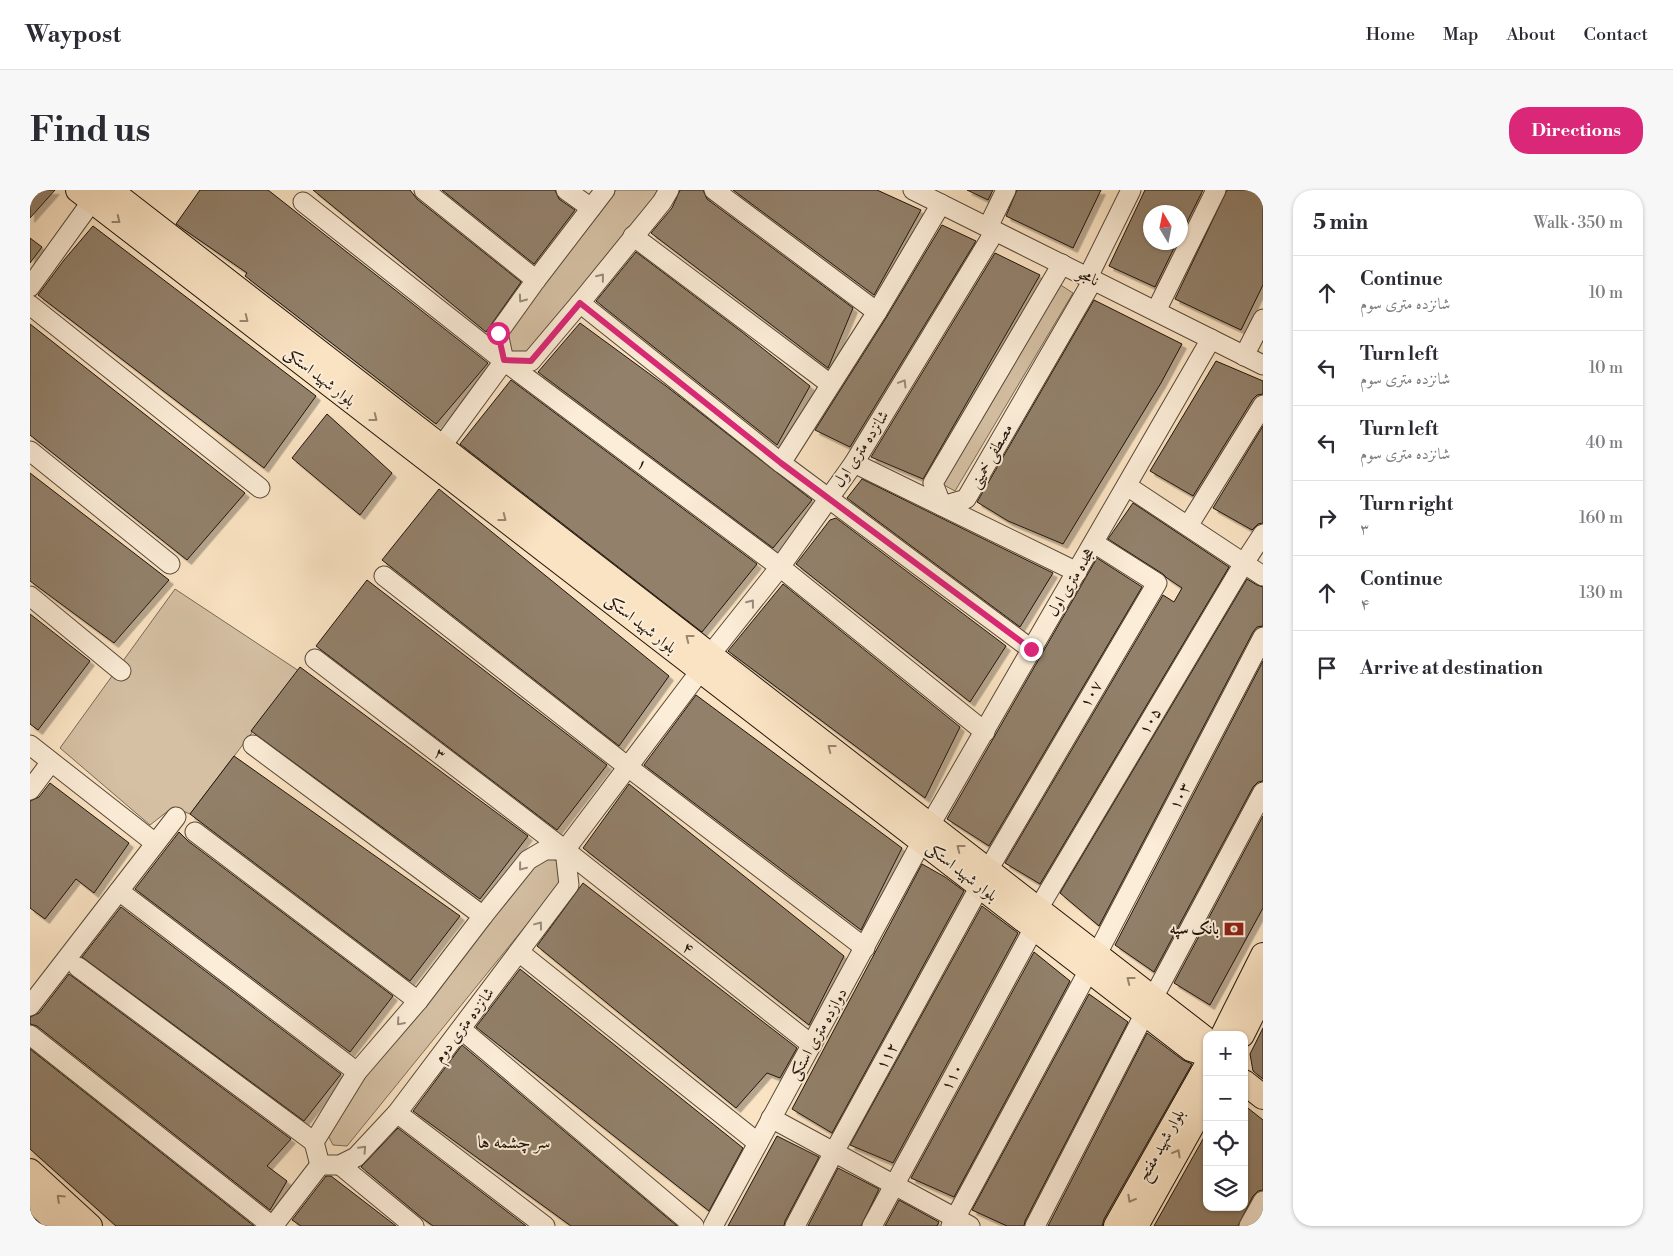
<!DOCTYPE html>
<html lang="en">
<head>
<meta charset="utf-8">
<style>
	:root { --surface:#fff; --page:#f7f7f7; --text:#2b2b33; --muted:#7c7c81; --line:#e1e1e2; --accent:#db2777 }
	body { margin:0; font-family:"Libre Bodoni",Amiri,serif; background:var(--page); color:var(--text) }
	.controls { position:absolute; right:15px; bottom:15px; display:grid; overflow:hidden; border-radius:10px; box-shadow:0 1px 4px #0004 }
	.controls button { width:45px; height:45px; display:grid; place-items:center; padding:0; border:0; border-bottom:1px solid var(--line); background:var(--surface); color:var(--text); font:25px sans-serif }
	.compass { position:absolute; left:1113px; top:15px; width:45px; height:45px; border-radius:50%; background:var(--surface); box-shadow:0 1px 4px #0004; rotate:350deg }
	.stop { position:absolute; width:15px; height:15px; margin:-11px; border:4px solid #db2777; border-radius:50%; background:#fff }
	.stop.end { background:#db2777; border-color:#fff; box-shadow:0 1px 5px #0008 }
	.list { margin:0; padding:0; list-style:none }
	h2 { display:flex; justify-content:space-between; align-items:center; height:65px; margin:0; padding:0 20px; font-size:21px }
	h2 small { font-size:16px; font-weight:400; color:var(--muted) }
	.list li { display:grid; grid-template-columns:32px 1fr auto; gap:15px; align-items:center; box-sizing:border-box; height:75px; padding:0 20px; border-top:1px solid var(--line) }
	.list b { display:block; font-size:19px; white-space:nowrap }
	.list p { margin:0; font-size:16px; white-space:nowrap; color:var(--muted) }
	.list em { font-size:16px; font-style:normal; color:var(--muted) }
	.icon { flex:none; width:28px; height:28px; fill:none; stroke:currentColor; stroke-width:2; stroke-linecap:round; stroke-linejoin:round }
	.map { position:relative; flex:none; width:1233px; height:1036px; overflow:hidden; border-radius:20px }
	header { display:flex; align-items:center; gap:30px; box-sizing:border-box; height:70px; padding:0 25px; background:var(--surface); border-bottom:1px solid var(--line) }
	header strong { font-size:24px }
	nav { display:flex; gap:28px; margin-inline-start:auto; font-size:18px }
	.intro { display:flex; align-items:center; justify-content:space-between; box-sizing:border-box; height:120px; padding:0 30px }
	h1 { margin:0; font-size:35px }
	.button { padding:12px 22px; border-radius:20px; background:var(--accent); color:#fff; font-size:18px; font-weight:700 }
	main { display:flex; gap:30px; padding:0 30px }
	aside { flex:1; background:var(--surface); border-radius:20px; box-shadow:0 1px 4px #0004 }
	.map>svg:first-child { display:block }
	.green { fill:#d5c0a4; stroke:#7b6a57 }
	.building { fill:#92806a; stroke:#21140a; filter:url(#shadow) }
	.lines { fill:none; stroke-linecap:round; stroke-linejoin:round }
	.minor-casing { stroke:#574838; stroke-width:21 }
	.major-casing { stroke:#21140a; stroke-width:26 }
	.minor { stroke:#fcedd8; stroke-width:19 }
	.major { stroke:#fae3c3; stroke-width:24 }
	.oneway { stroke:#988670 }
	.oneway2 { stroke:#998b7b }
	.route { stroke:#db2777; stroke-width:6 }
	.labels { text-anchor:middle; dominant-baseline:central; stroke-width:4; stroke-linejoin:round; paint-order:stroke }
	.street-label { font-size:16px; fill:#21140a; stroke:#fcedd8 }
	.poi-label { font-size:16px; font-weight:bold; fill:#21140a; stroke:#fcedd8; text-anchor:end }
	.neighbourhood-label { font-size:18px; fill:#21140a; stroke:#fcedd8 }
</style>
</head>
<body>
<header>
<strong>Waypost</strong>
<nav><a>Home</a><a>Map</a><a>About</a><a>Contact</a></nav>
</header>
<div class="intro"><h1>Find us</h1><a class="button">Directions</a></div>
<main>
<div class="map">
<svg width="1233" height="1036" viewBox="0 0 1233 1036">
	<defs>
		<filter id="shadow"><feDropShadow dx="4.5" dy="4.5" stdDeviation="0" flood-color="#0004"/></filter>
	</defs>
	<rect width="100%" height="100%" fill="#fae3c3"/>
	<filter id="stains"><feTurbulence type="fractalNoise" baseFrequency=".004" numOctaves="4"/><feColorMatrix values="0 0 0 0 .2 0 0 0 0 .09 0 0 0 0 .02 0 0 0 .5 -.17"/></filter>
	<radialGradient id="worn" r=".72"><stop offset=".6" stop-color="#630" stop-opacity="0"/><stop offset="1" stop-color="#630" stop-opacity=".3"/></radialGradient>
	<g class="green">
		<polygon points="586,0 630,0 499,165 484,166 475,154 474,144"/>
		<polygon points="1026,92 1043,103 925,301 908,292"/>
		<polygon points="145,399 269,481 160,624 143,617 120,635 30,558"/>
		<polygon points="519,666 531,674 532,691 317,956 303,955 291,932 473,700"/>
	</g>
	<g class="building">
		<polygon points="0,0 25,0 0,28"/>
		<polygon points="170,0 238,0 458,173 406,234 215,86 217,83 146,34"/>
		<polygon points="283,0 380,0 387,9 491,92 456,142"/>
		<polygon points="412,0 525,0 529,9 545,20 504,74"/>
		<polygon points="650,0 673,0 677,9 823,118 798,178 621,43 642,18"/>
		<polygon points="703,0 847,0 891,20 844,105"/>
		<polygon points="937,0 963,0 958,10"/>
		<polygon points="987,0 1071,0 1043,58 976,26"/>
		<polygon points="1115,0 1173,0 1150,46 1150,22 1120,22 1120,52 1147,52 1125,97 1079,76"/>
		<polygon points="1197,0 1233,0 1233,95 1211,140 1145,109"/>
		<polygon points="912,35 946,51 820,257 785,240 856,128"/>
		<polygon points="63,36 286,206 234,278 8,105 34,70"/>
		<polygon points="0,48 12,57 0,73"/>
		<polygon points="606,62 712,142 780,196 747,255 566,111"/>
		<polygon points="965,63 1010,85 893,289 841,267"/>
		<polygon points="1064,110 1152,154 1131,193 1033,354 978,331 947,312"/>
		<polygon points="550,133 636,196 782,310 743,358 508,182"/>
		<polygon points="0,134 215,303 157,370 0,245"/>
		<polygon points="1186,171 1233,191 1233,204 1227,205 1223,209 1163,306 1120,281"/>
		<polygon points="481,190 727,374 672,442 430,254"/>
		<polygon points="297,224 362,283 330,325 262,268"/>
		<polygon points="1233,236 1233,333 1228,334 1222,340 1183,318"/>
		<polygon points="0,283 139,390 84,453 0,391"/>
		<polygon points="832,289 1023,383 990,437 817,308"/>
		<polygon points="409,299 639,486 589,556 352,370"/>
		<polygon points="1103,313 1199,377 1010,694 975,673 1133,405 1144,412 1152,398 1137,388 1133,384 1078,349"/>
		<polygon points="806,328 976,456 940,512 766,374 800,330"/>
		<polygon points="1067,368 1112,397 959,656 917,629"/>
		<polygon points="1217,389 1227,395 1233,397 1233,436 1227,437 1223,442 1069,736 1030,703"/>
		<polygon points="337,390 577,575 527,640 286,456"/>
		<polygon points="753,394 930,537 895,608 698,461"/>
		<polygon points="0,424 60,471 8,540 0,534"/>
		<polygon points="1233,471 1233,591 1228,592 1223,597 1124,782 1085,755"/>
		<polygon points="270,477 498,646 450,709 221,541"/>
		<polygon points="666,505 872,658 831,740 614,575"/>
		<polygon points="204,566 430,726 380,791 160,624"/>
		<polygon points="20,593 99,653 64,703 46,689 15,729 0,718 0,611 9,607"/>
		<polygon points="599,594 814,766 779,835 553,658"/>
		<polygon points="1233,626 1233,718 1180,815 1144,793"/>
		<polygon points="149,642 158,651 363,806 320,862 105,699"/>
		<polygon points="892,674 915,687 934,701 802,943 762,919"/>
		<polygon points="553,693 767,858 750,888 737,883 706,918 507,756"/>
		<polygon points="952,716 988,743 863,973 820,955"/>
		<polygon points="91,717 311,884 274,931 52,767"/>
		<polygon points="1004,762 1040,791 924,1007 881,988"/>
		<polygon points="490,779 713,958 679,1021 446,837"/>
		<polygon points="39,784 261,949 237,976 257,991 240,1020 7,836 0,834 0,827 9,823"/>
		<polygon points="1059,804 1098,832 995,1031 994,1036 977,1036 942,1020"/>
		<polygon points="1233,838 1233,889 1223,881 1220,864"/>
		<polygon points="1117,843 1153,870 1162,874 1074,1029 1072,1036 1018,1036"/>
		<polygon points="432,855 647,1036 541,1036 383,921"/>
		<polygon points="0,859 224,1036 86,1036 0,959"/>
		<polygon points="1214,915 1233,930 1233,1000 1228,1001 1223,1006 1208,1036 1124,1036 1177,942 1177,1017 1214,1017"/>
		<polygon points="368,938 496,1036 403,1036 392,1028 331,977"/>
		<polygon points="747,946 789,967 755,1031 754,1036 698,1036"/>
		<polygon points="808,978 849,999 831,1036 778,1036"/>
		<polygon points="296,986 301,986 366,1036 271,1036 262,1030"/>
		<polygon points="869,1010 909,1032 907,1036 855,1036"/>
	</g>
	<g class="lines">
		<defs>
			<g id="minor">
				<polyline points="394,0 506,90"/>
				<polyline points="536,0 561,18"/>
				<polyline points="684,0 847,122"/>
				<polyline points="883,0 1233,175"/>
				<polyline points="273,12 474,171 750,377 955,542"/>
				<polyline points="958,37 976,0"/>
				<polyline points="603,46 800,194"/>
				<polyline points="1032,74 903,293 912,316 936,309 1063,90"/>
				<polyline points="1058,87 1101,0"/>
				<polyline points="0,97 62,11"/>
				<polyline points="550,113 751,273 1001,459"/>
				<polyline points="0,115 230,298"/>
				<polyline points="1126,121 1186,0"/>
				<polyline points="1214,166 1233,129"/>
				<polyline points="474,171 501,171 550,113 632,12 639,0"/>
				<polyline points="411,257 474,171 468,143 506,90 575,0"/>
				<polyline points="0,261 140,374"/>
				<polyline points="751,273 847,122 911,14"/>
				<polyline points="824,273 1047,382"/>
				<polyline points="1097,296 1233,386"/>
				<polyline points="1158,336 1233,215"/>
				<polyline points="354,386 598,577 835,758"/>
				<polyline points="0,406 91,481"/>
				<polyline points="680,465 750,377 824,273 965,41"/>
				<polyline points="285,469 535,660 782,855"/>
				<polyline points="0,555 125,653"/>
				<polyline points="223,555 453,726"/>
				<polyline points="0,600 21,572"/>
				<polyline points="900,635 1181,149"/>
				<polyline points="165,642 388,811"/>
				<polyline points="958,680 1127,393 1064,353"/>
				<polyline points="89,701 327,882"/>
				<polyline points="1008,719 1214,373 1233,344"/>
				<polyline points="489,762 728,953"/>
				<polyline points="1067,764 1233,447"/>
				<polyline points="48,777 284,952"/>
				<polyline points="1123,808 1233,602"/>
				<polyline points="0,816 146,627"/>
				<polyline points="431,839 664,1036"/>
				<polyline points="0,845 242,1036"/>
				<polyline points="367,923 515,1036"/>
				<polyline points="741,928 940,1036"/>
				<polyline points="290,975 310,975 326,967 367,923 539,695 535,660 671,480"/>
				<polyline points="290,975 284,952 327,882 388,811 453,726 498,670 515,660 535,660"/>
				<polyline points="310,975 384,1036"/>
				<polyline points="243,1036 290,975"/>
				<polyline points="683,1036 892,651"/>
				<polyline points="765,1036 804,962 950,696"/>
				<polyline points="842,1036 1004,738"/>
				<polyline points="921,1036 1059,780"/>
				<polyline points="1005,1036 1115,823"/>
				<polyline points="1219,1036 1233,1011"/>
			</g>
			<g id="major">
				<polyline points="48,0 1161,859 1177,864"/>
				<polyline points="80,0 1173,847 1177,854"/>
				<polyline points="1193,845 1233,765"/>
				<polyline points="1212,845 1233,803"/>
				<polyline points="1214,892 1233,907"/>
				<polyline points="0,981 60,1036"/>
				<polyline points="0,1007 31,1036"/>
				<polyline points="1086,1036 1177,875"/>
				<polyline points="1106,1036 1177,909"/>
			</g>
		</defs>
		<use href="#minor" class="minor-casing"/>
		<use href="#major" class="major-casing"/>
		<use href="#minor" class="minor"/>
		<use href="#major" class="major"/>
	</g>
	<defs><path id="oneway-chevron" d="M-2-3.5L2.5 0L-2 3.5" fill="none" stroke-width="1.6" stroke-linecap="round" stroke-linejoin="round" transform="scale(1.25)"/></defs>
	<g class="oneway">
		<use href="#oneway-chevron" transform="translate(87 30) rotate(38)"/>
		<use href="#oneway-chevron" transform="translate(215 129) rotate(38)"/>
		<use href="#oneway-chevron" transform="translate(344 228) rotate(38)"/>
		<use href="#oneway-chevron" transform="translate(473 328) rotate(38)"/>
		<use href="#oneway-chevron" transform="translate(659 448) rotate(-142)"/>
		<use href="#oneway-chevron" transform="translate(801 558) rotate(-142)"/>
		<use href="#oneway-chevron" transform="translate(930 658) rotate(-142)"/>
		<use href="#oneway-chevron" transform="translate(1100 790) rotate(-142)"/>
		<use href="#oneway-chevron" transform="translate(1147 963) rotate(-61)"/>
		<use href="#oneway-chevron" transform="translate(30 1008) rotate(-137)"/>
		<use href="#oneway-chevron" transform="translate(1101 1009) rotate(119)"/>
	</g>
	<g class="oneway2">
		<use href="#oneway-chevron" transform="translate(571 87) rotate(-51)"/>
		<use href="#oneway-chevron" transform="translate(492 109) rotate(126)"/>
		<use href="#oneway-chevron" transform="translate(873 193) rotate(-59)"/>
		<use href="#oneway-chevron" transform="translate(721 413) rotate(-52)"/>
		<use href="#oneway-chevron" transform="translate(492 677) rotate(129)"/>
		<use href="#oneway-chevron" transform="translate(509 735) rotate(-53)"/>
		<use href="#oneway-chevron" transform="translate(370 832) rotate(131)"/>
		<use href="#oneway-chevron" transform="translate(333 959) rotate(-47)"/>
	</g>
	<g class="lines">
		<polyline class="route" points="468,143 474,170 501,171 550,113 751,273 1001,459"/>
	</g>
	<defs>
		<symbol id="bank-bare" viewBox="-9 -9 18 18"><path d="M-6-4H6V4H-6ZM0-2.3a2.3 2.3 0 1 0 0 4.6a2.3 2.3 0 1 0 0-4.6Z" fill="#8f2418" stroke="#fcedd8" stroke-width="2.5" paint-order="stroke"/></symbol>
	</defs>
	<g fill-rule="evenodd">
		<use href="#bank-bare" x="1190" y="725" width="28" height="28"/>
	</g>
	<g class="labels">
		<g class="street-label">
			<text transform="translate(1058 87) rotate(26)">نامجو</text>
			<text transform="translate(290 187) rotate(38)">بلوار شهید استکی</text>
			<text transform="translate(831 259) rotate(-57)">شانزده متری اول</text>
			<text transform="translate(961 266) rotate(-60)">مصطفی خمینی</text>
			<text transform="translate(612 274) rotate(37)">۱</text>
			<text transform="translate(1041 392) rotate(-59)">هجده متری اول</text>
			<text transform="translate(611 434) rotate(38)">بلوار شهید استکی</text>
			<text transform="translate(1061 504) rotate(-60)">۱۰۷</text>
			<text transform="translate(1120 531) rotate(-59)">۱۰۵</text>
			<text transform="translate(410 564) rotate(38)">۳</text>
			<text transform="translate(1150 606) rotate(-62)">۱۰۳</text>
			<text transform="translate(932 682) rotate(38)">بلوار شهید استکی</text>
			<text transform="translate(658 758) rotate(38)">۴</text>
			<text transform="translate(434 835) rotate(-53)">شانزده متری دوم</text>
			<text transform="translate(788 844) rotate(-61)">دوازده متری استکی</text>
			<text transform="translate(857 866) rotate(-61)">۱۱۲</text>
			<text transform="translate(922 887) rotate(-61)">۱۱۰</text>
			<text transform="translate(1131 955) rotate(-61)">بلوار شهید مفتح</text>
		</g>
		<g class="poi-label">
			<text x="1189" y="739">بانک سپه</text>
		</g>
		<g class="neighbourhood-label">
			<text x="484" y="952">سر چشمه ها</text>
		</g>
	</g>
	<rect width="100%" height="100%" filter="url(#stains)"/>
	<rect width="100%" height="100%" fill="url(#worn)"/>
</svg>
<div class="controls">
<button>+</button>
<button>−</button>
<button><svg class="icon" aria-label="locate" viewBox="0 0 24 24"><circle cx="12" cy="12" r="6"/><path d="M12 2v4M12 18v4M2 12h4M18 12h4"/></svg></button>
<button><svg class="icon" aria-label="layers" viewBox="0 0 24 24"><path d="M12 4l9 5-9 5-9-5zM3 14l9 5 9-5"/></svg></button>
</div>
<svg class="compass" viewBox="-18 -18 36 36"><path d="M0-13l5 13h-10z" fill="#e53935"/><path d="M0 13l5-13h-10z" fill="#7c7c81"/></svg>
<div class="stop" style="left:468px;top:143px"></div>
<div class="stop end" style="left:1001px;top:459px"></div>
</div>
<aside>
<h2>5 min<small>Walk · 350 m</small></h2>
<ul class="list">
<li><svg class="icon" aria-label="ahead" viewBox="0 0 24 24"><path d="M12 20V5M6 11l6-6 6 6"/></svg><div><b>Continue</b><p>شانزده متری سوم</p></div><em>10 m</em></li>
<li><svg class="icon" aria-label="left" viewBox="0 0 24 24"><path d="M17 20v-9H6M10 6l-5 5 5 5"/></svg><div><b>Turn left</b><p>شانزده متری سوم</p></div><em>10 m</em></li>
<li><svg class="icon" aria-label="left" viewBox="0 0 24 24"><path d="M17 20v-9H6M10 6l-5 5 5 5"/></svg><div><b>Turn left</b><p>شانزده متری سوم</p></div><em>40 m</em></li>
<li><svg class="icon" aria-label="right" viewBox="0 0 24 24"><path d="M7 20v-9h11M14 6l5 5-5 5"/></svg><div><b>Turn right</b><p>۳</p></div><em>160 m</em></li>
<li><svg class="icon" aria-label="ahead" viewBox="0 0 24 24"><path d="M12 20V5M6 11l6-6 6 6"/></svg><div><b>Continue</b><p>۴</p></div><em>130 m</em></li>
<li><svg class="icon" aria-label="arrive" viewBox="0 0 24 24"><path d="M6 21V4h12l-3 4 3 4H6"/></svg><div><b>Arrive at destination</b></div></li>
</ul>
</aside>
</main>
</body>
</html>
